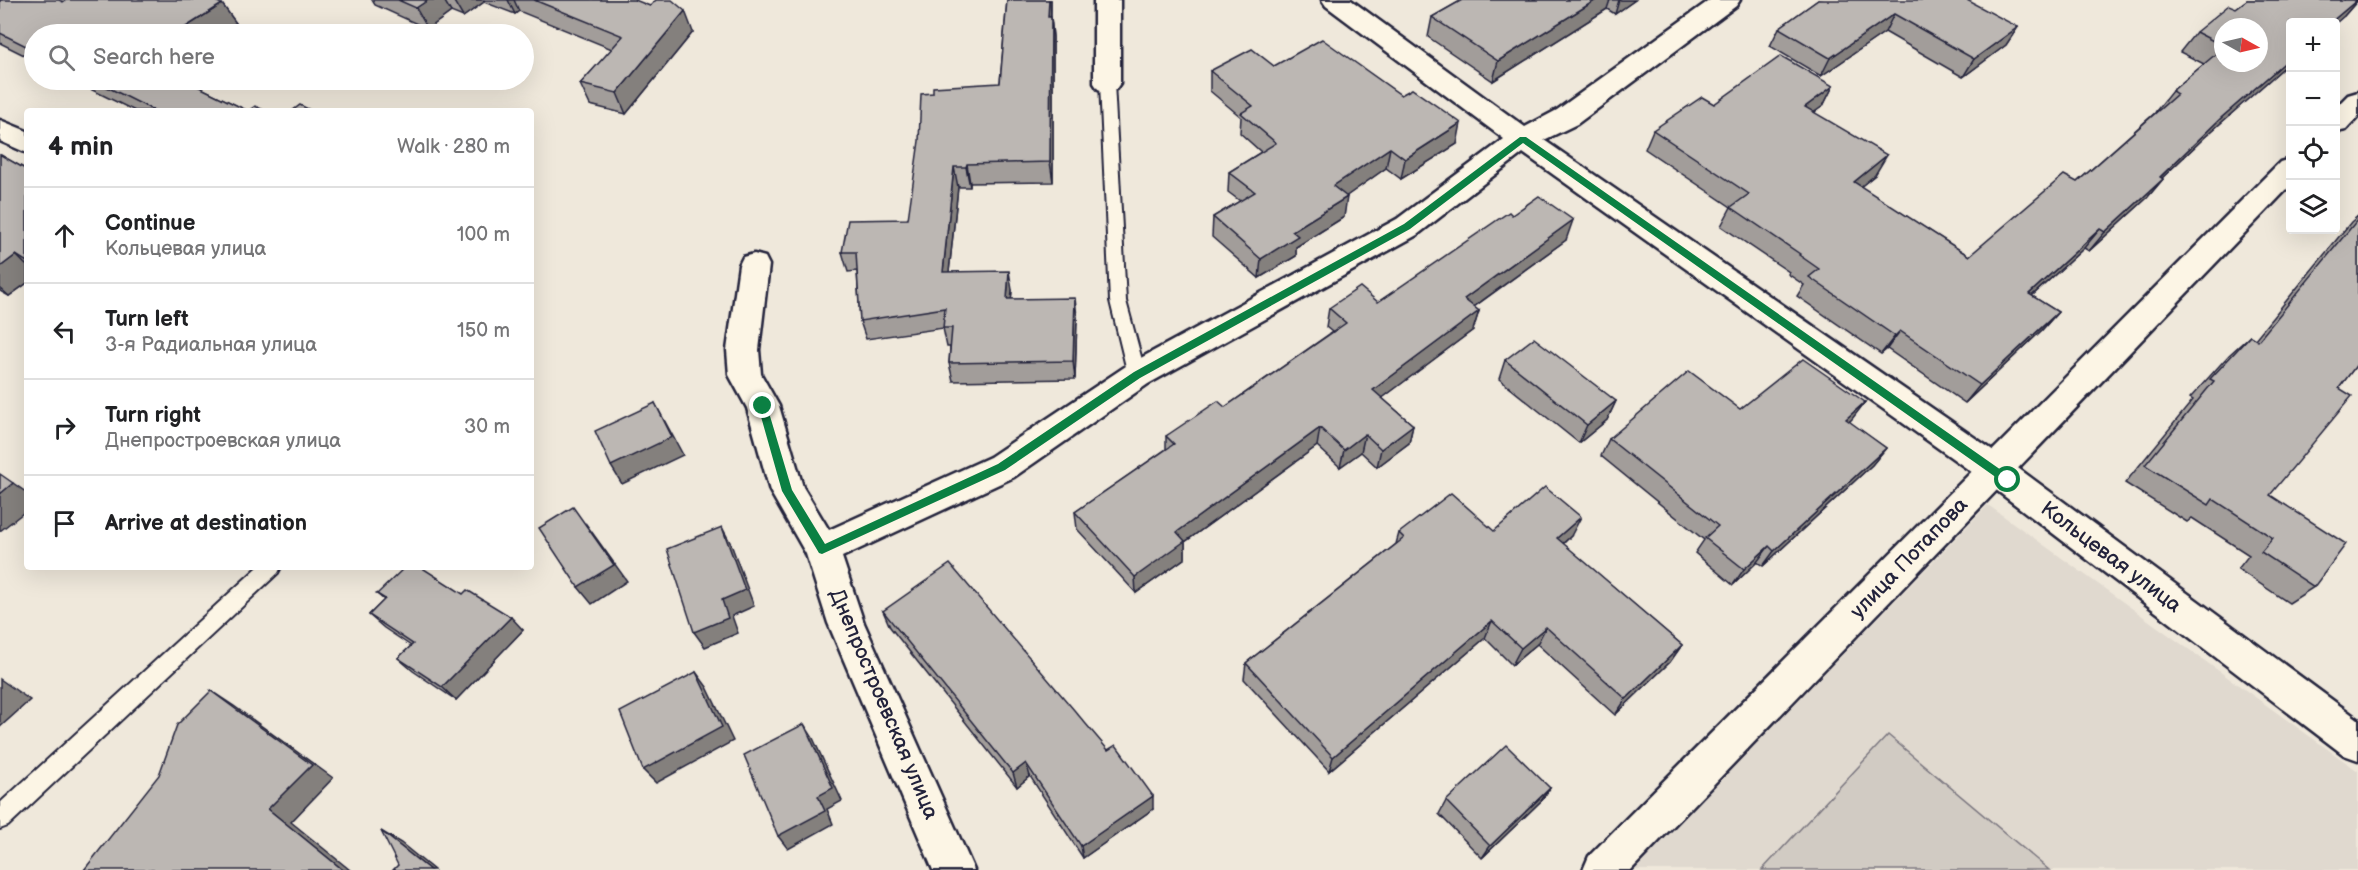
<!DOCTYPE html>
<html lang="en">
<head>
<meta charset="utf-8">
<style>
	:root { --surface:#fff; --page:#f6f6f6; --text:#202124; --muted:#757577; --line:#e0e0e0 }
	body { margin:0; font-family:"Balsamiq Sans",sans-serif; background:var(--page); color:var(--text) }
	.controls { position:absolute; right:18px; top:18px; display:grid; overflow:hidden; border-radius:6px; box-shadow:0 6px 24px #0002 }
	.controls button { width:54px; height:54px; display:grid; place-items:center; padding:0; border:0; border-bottom:2px solid var(--line); background:var(--surface); color:var(--text); font:30px sans-serif }
	.compass { position:absolute; left:2214px; top:18px; width:54px; height:54px; border-radius:50%; background:var(--surface); box-shadow:0 6px 24px #0002; rotate:98deg }
	.stop { position:absolute; width:18px; height:18px; margin:-14px; border:4px solid #0b8043; border-radius:50%; background:#fff }
	.stop.end { background:#0b8043; border-color:#fff; box-shadow:0 2px 6px #0008 }
	.list { margin:0; padding:0; list-style:none }
	h2 { display:flex; justify-content:space-between; align-items:center; height:78px; margin:0; padding:0 24px; font-size:26px }
	h2 small { font-size:20px; font-weight:400; color:var(--muted) }
	.list li { display:grid; grid-template-columns:39px 1fr auto; gap:18px; align-items:center; box-sizing:border-box; height:96px; padding:0 24px; border-top:2px solid var(--line) }
	.list b { display:block; font-size:22px; white-space:nowrap }
	.list p { margin:0; font-size:20px; white-space:nowrap; color:var(--muted) }
	.list em { font-size:20px; font-style:normal; color:var(--muted) }
	.icon { flex:none; width:33px; height:33px; fill:none; stroke:currentColor; stroke-width:2; stroke-linecap:round; stroke-linejoin:round }
	.map { position:relative; flex:none; width:2358px; height:870px; overflow:hidden }
	.search { position:absolute; background:var(--surface); box-shadow:0 6px 24px #0002; left:24px; top:24px; width:510px; height:66px; display:flex; align-items:center; gap:15px; box-sizing:border-box; padding:0 21px; border-radius:33px; color:var(--muted); font-size:22px }
	.panel { position:absolute; background:var(--surface); box-shadow:0 6px 24px #0002; left:24px; top:108px; width:510px; height:462px; border-radius:6px }
	.map>svg:first-child { display:block }
	.built { fill:#e0d9cf }
	.green { fill:#d1cbc3; stroke:#7a767f; stroke-width:1.5 }
	.lines { fill:none; stroke-linecap:round; stroke-linejoin:round }
	.lane-casing { stroke:#22223b; stroke-width:4 }
	.street-casing { stroke:#22223b; stroke-width:5 }
	.secondary-casing { stroke:#22223b; stroke-width:5 }
	.lane { fill:#fcf5e5; fill-rule:evenodd }
	.street { fill:#fcf5e5; fill-rule:evenodd }
	.secondary { fill:#fcf5e5; fill-rule:evenodd }
	.wall { fill:#a29d9a; stroke:#22223b; stroke-width:1.5; fill-rule:evenodd }
	.shaded-wall { fill:#84807d; stroke:#22223b; stroke-width:1.5 }
	.building { fill:#bcb7b3; stroke:#22223b; stroke-width:1.5 }
	.route { fill:#0b8043 }
	.labels { text-anchor:middle; dominant-baseline:central; stroke-width:5; stroke-linejoin:round; paint-order:stroke }
	.street-label { font-size:21px; fill:#22223b; stroke:#fcf5e5 }
</style>
</head>
<body>
<div class="map">
<svg width="2358" height="870" viewBox="0 0 2358 870">
	<rect width="100%" height="100%" fill="#efe8db"/>
	<filter id="ink" filterUnits="userSpaceOnUse"><feTurbulence type="fractalNoise" baseFrequency=".0167" numOctaves="2"/><feDisplacementMap in="SourceGraphic" scale="12" xChannelSelector="R" yChannelSelector="G"/><feConvolveMatrix kernelMatrix="1 2 1 2 8 2 1 2 1" color-interpolation-filters="sRGB"/></filter>
	<g filter="url(#ink)">
		<polygon class="built" points="1988,505 2358,771 2358,870 1634,870"/>
		<polygon class="green" points="1888,735 2049,870 1762,870"/>
		<g class="lines">
			<defs>
				<g id="lane">
					<polygon points="1107,78 1114,83 1126,301 1146,375 1143,380 1137,382 1131,380 1128,375 1110,301 1100,83"/>
					<polygon points="258,567 281,567 278,573 8,826 0,829 0,803"/>
				</g>
				<g id="street">
					<polygon points="1094,0 1120,0 1120,83 1116,89 1107,92 1098,89 1094,83"/>
					<polygon points="1322,0 1351,0 1525,127 1557,110 1710,0 1740,0 1736,6 1577,124 1544,140 2007,460 2358,719 2358,760 2344,755 1983,480 1523,153 1417,235 1148,384 1014,477 842,557 864,623 974,870 933,870 828,623 806,554 770,491 747,408 729,375 727,350 739,265 743,257 754,254 765,257 769,265 759,350 761,374 779,406 803,487 829,530 990,457 1126,366 1397,219 1504,139 1326,6"/>
					<polygon points="0,120 27,131 27,153 0,141"/>
				</g>
				<g id="secondary">
					<polygon points="2358,92 2358,117 2346,130 2336,132 2336,107 2348,95"/>
					<polygon points="2290,159 2290,186 1631,870 1583,870 1589,856 2280,162"/>
				</g>
			</defs>
			<use href="#lane" class="lane-casing"/>
			<use href="#street" class="street-casing"/>
			<use href="#secondary" class="secondary-casing"/>
			<use href="#lane" class="lane"/>
			<use href="#street" class="street"/>
			<use href="#secondary" class="secondary"/>
		</g>
		<g class="wall">
			<polygon points="0,0 222,4 236,23 218,34 34,34 34,60 0,43"/>
			<polygon points="372,0 635,0 693,32 626,114 590,105 580,84 612,49 519,11 515,14 484,2 463,17 451,12 428,29 375,5"/>
			<polygon points="1007,0 1051,0 1051,17 1053,37 1053,182 970,183 970,187 958,187 949,272 1012,290 1011,299 1077,317 1075,379 953,381 949,363 950,347 947,347 943,328 866,339 860,321 857,271 848,272 842,252 908,219 1000,83"/>
			<polygon points="1462,0 1635,0 1615,14 1607,9 1493,81 1428,37 1432,17"/>
			<polygon points="1818,0 2018,27 2006,45 1963,77 1885,32 1821,76 1770,46 1779,28"/>
			<path d="M2247,0h111l-14,16 -54,6v40l-85,75 -43,41 1,1 -16,19 -58,53 -5,-3 -52,48 26,16 -16,18 -77,73 -78,-54 -6,5 -84,-58 7,-11 -16,-11 1,-2 -68,-46 10,-19 -86,-58 8,-19 61,-26 119,-18 -10,20 -9,6 61,63 -15,12 109,69 108,-74 80,-71h-1l16,-20 32,-27 -24,-12 16,-20 40,-24zM2223,27l36,36h-36z"/>
			<polygon points="1274,66 1457,144 1401,179 1386,168 1346,196 1344,217 1296,247 1296,256 1259,278 1212,237 1213,217 1240,201 1228,192 1229,172 1261,152 1240,133 1241,117 1210,91 1210,71"/>
			<polygon points="72,80 185,80 248,111 266,111 135,111"/>
			<polygon points="0,155 27,170 27,283 9,296 0,291"/>
			<polygon points="1512,215 1566,240 1474,307 1479,311 1473,330 1382,398 1413,425 1409,443 1377,467 1361,452 1340,467 1317,446 1185,542 1185,558 1136,593 1077,529 1075,512 1166,449 1166,436 1225,407 1332,332 1326,327 1329,308 1378,302"/>
			<polygon points="2358,216 2358,363 2339,388 2270,495 2314,587 2289,603 2238,569 2249,555 2192,518 2187,522 2125,483 2193,400 2190,398 2229,355 2250,336 2255,339 2351,222"/>
			<polygon points="1505,360 1616,401 1607,420 1579,443 1499,379"/>
			<polygon points="1865,402 1849,422 1886,448 1872,465 1763,566 1757,562 1733,585 1695,553 1704,540 1601,456 1609,439 1740,409"/>
			<polygon points="1494,531 1571,536 1563,544 1682,645 1670,662 1615,715 1537,644 1512,665 1485,638 1329,771 1244,679 1246,663 1396,544 1399,533"/>
			<polygon points="377,594 463,594 523,630 456,700 413,671 398,658 411,646 384,628 369,615 384,600"/>
			<polygon points="883,611 1153,809 1083,858 1030,776 1017,787 890,627"/>
			<polygon points="1550,788 1541,801 1482,858 1439,814 1446,801"/>
		</g>
		<g class="shaded-wall">
			<polygon points="428,0 444,0 451,12 428,29 416,8"/>
			<polygon points="453,0 484,0 484,2 463,17"/>
			<polygon points="508,0 514,0 519,11 515,14"/>
			<polygon points="1049,0 1051,0 1050,37 1048,17"/>
			<polygon points="1596,0 1610,0 1607,9 1493,81 1498,61"/>
			<polygon points="1619,0 1635,0 1615,14"/>
			<polygon points="2357,0 2358,0 2344,16 2336,23 2331,22"/>
			<polygon points="222,4 236,23 218,34 175,34"/>
			<polygon points="685,11 693,32 626,114 617,93"/>
			<polygon points="1894,14 1885,32 1821,76 1830,58"/>
			<polygon points="1051,17 1053,37 1053,182 1050,162"/>
			<polygon points="2018,27 2006,45 1963,77 1974,59"/>
			<polygon points="2290,58 2290,62 2205,137 2143,196 2160,177 2222,117"/>
			<polygon points="1833,86 1823,106 1795,126 1805,107"/>
			<polygon points="1461,123 1457,144 1401,179 1405,159"/>
			<polygon points="1390,148 1386,168 1331,207 1333,186"/>
			<polygon points="1887,155 1875,175 1842,202 1854,182"/>
			<polygon points="967,164 970,183 970,187 966,167"/>
			<polygon points="954,167 958,187 947,291 943,272"/>
			<polygon points="2163,179 2147,198 2089,251 2105,232"/>
			<polygon points="1347,197 1344,217 1296,247 1296,256 1259,278 1261,259 1292,231"/>
			<polygon points="1573,220 1566,240 1458,318 1464,299"/>
			<polygon points="2100,229 2084,248 2014,312 2029,294"/>
			<polygon points="16,255 27,266 27,283 9,296 0,288 0,267"/>
			<polygon points="1009,271 1012,290 1010,318 1007,299"/>
			<polygon points="1075,298 1077,317 1075,379 1073,361"/>
			<polygon points="1479,311 1473,330 1369,408 1373,390"/>
			<polygon points="2058,312 2042,330 1965,403 1980,385"/>
			<polygon points="1900,331 1887,349 1881,354 1895,336"/>
			<polygon points="1616,401 1607,420 1579,443 1587,425"/>
			<polygon points="1865,402 1852,419 1834,436 1846,419"/>
			<polygon points="655,403 683,455 622,484 611,466"/>
			<polygon points="1413,425 1409,443 1377,467 1381,449"/>
			<polygon points="1320,428 1317,446 1185,542 1185,558 1136,593 1135,577 1177,532"/>
			<polygon points="1365,434 1361,452 1340,467 1344,450"/>
			<polygon points="1886,448 1872,465 1763,566 1774,551"/>
			<polygon points="13,483 27,493 27,510 0,531 0,494"/>
			<polygon points="1581,517 1571,536 1548,557 1557,538"/>
			<polygon points="586,524 627,581 592,604 578,587"/>
			<polygon points="722,527 731,544 754,606 732,616 738,633 705,647 694,632 722,600"/>
			<polygon points="1769,546 1757,562 1733,585 1744,569"/>
			<polygon points="511,617 523,630 456,700 442,687"/>
			<polygon points="1492,621 1485,638 1329,771 1333,757"/>
			<polygon points="1546,627 1537,644 1512,665 1521,648"/>
			<polygon points="1682,645 1670,662 1615,715 1626,699"/>
			<polygon points="696,672 707,687 733,741 656,783 643,770"/>
			<polygon points="0,679 30,700 0,727"/>
			<polygon points="211,691 234,706 333,778 291,822 350,870 343,870 268,809"/>
			<polygon points="804,724 813,738 842,801 827,809 833,824 788,849 778,836 818,796"/>
			<polygon points="1026,763 1030,776 1017,787 1013,773"/>
			<polygon points="1550,788 1541,801 1482,858 1490,846"/>
			<polygon points="1153,796 1153,809 1083,858 1081,846"/>
			<polygon points="381,831 401,843 434,870 430,870"/>
		</g>
		<g class="building">
			<polygon points="0,0 59,0 63,2 66,0 213,0 222,4 175,34 34,34 34,50 0,33"/>
			<polygon points="398,0 428,0 416,8"/>
			<polygon points="534,0 635,0 650,6 656,0 672,0 685,11 617,93 580,84 623,36"/>
			<polygon points="1007,0 1049,0 1048,17 1051,17 1050,162 967,164 966,167 954,167 943,272 1009,271 1007,299 1075,298 1073,361 949,363 952,328 943,328 945,308 860,321 856,252 842,252 848,220 908,219 919,141 921,94 933,93 933,87 1000,83"/>
			<polygon points="1462,0 1596,0 1498,61 1432,17"/>
			<polygon points="1818,0 1967,0 2018,27 1974,59 1894,14 1830,58 1779,28"/>
			<polygon points="2247,0 2357,0 2331,22 2290,22 2290,58 2222,117 2160,177 2163,179 2105,232 2100,229 2029,294 2058,312 1980,385 1900,331 1895,336 1809,277 1819,269 1799,255 1800,254 1731,207 1749,194 1653,130 1702,97 1714,104 1781,56 1833,86 1805,107 1887,155 1854,182 1969,256 2064,175 2077,182 2177,94 2172,91 2223,48 2223,63 2259,63 2259,27 2223,27 2223,46 2196,32 2229,5 2236,8"/>
			<polygon points="1322,39 1401,95 1412,89 1461,123 1405,159 1390,148 1333,186 1347,197 1292,231 1298,236 1261,259 1213,217 1255,192 1229,172 1276,143 1241,113 1253,106 1210,71 1252,49 1274,66"/>
			<polygon points="93,80 185,80 248,111 255,106 266,111 155,111"/>
			<polygon points="300,105 312,111 292,111"/>
			<polygon points="0,155 1,155 27,170 27,262 16,255 0,267"/>
			<polygon points="1539,196 1573,220 1464,299 1479,311 1373,390 1413,425 1381,449 1365,434 1344,450 1320,428 1177,532 1185,541 1135,577 1075,512 1174,444 1166,436 1218,401 1225,407 1346,323 1329,308 1360,287 1378,302 1509,212 1512,215"/>
			<polygon points="2358,219 2358,363 2339,388 2352,396 2270,495 2346,544 2314,587 2261,552 2273,538 2213,499 2209,505 2145,465 2214,381 2210,379 2250,336 2258,341"/>
			<polygon points="1534,338 1616,401 1587,425 1505,360"/>
			<polygon points="1803,359 1865,402 1846,419 1886,448 1774,551 1769,546 1744,569 1705,538 1718,526 1609,439 1689,371 1740,409"/>
			<polygon points="655,403 672,437 611,466 595,431"/>
			<polygon points="0,474 13,483 0,494"/>
			<polygon points="1545,487 1581,517 1557,538 1682,645 1626,699 1546,627 1521,648 1492,621 1333,757 1246,663 1404,538 1399,533 1451,493 1494,531"/>
			<polygon points="573,507 614,565 578,587 539,528"/>
			<polygon points="722,527 745,590 722,600 728,618 694,632 667,549"/>
			<polygon points="950,564 1108,750 1116,745 1153,796 1081,846 1026,763 1013,773 883,611"/>
			<polygon points="405,567 421,567 463,594 467,590 511,617 442,687 398,658 413,644 369,615 385,599 377,594"/>
			<polygon points="696,672 722,727 643,770 620,712"/>
			<polygon points="211,691 312,765 268,809 343,870 84,870 159,775 177,725"/>
			<polygon points="804,724 833,788 818,796 825,811 778,836 744,755"/>
			<polygon points="1506,745 1550,788 1490,846 1446,801"/>
			<polygon points="381,831 430,870 393,870 398,865"/>
		</g>
	</g>
	<polygon class="route" points="1520,137 1526,137 2011,477 2011,483 2004,483 1523,143 1410,229 1140,378 1005,470 822,554 819,553 782,491 758,406 759,404 766,404 767,406 792,490 825,544 998,464 1134,372 1404,224"/>
	<g class="labels">
		<g class="street-label">
			<text transform="translate(2111 557) rotate(37)">Кольцевая улица</text>
			<text transform="translate(1909 558) rotate(-46)">улица Потапова</text>
			<text transform="translate(884 704) rotate(67)">Днепростроевская улица</text>
		</g>
	</g>
</svg>
<div class="controls">
<button>+</button>
<button>−</button>
<button><svg class="icon" aria-label="locate" viewBox="0 0 24 24"><circle cx="12" cy="12" r="6"/><path d="M12 2v4M12 18v4M2 12h4M18 12h4"/></svg></button>
<button><svg class="icon" aria-label="layers" viewBox="0 0 24 24"><path d="M12 4l9 5-9 5-9-5zM3 14l9 5 9-5"/></svg></button>
</div>
<svg class="compass" viewBox="-18 -18 36 36"><path d="M0-13l5 13h-10z" fill="#e53935"/><path d="M0 13l5-13h-10z" fill="#757577"/></svg>
<div class="stop" style="left:2008px;top:480px"></div>
<div class="stop end" style="left:763px;top:406px"></div>
<div class="search"><svg class="icon" aria-label="search" viewBox="0 0 24 24"><circle cx="10" cy="10" r="6"/><path d="M15 15l6 6"/></svg>Search here</div>
<section class="panel">
<h2>4 min<small>Walk · 280 m</small></h2>
<ul class="list">
<li><svg class="icon" aria-label="ahead" viewBox="0 0 24 24"><path d="M12 20V5M6 11l6-6 6 6"/></svg><div><b>Continue</b><p>Кольцевая улица</p></div><em>100 m</em></li>
<li><svg class="icon" aria-label="left" viewBox="0 0 24 24"><path d="M17 20v-9H6M10 6l-5 5 5 5"/></svg><div><b>Turn left</b><p>3-я Радиальная улица</p></div><em>150 m</em></li>
<li><svg class="icon" aria-label="right" viewBox="0 0 24 24"><path d="M7 20v-9h11M14 6l5 5-5 5"/></svg><div><b>Turn right</b><p>Днепростроевская улица</p></div><em>30 m</em></li>
<li><svg class="icon" aria-label="arrive" viewBox="0 0 24 24"><path d="M6 21V4h12l-3 4 3 4H6"/></svg><div><b>Arrive at destination</b></div></li>
</ul>
</section>
</div>
</body>
</html>
